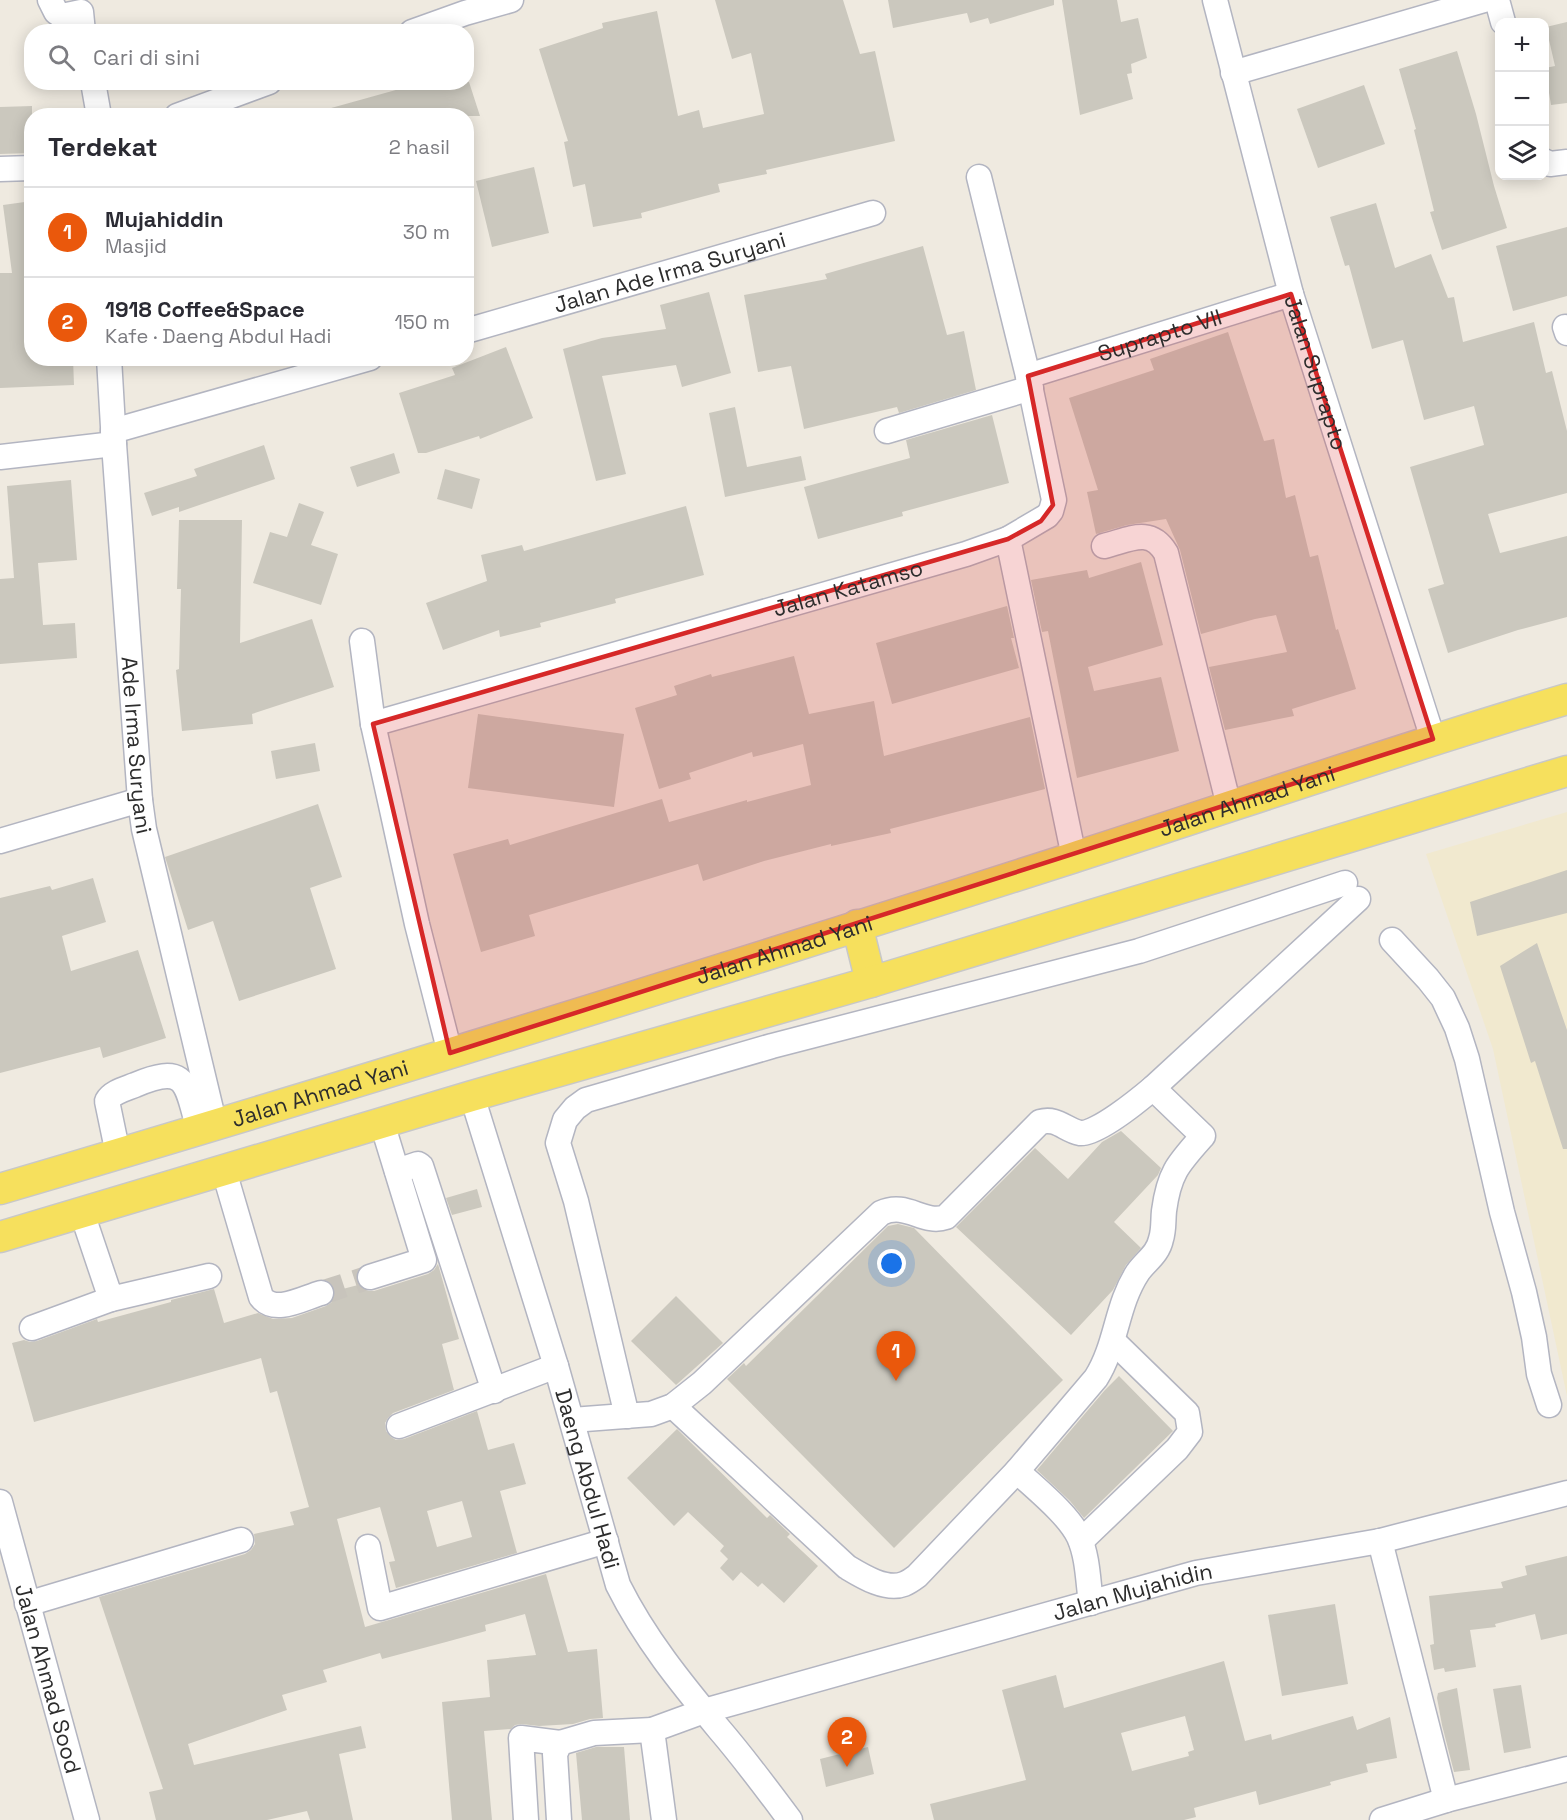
<!DOCTYPE html>
<html lang="id">
<head>
<meta charset="utf-8">
<style>
	:root { --surface:#fff; --page:#f2f2f3; --text:#2b2b33; --muted:#7c7c81; --line:#e1e1e2; --accent:#ea580c }
	body { margin:0; font-family:"Space Grotesk",sans-serif; background:var(--page); color:var(--text) }
	.controls { position:absolute; right:18px; top:18px; display:grid; overflow:hidden; border-radius:12px; box-shadow:0 3px 15px #0003 }
	.controls button { width:54px; height:54px; display:grid; place-items:center; padding:0; border:0; border-bottom:2px solid var(--line); background:var(--surface); color:var(--text); font:30px sans-serif }
	.you { position:absolute; left:892px; top:1264px; width:21px; height:21px; margin:-15px; border:4px solid #fff; border-radius:50%; background:#1a73e8; box-shadow:0 0 0 9px #1a73e833 }
	.badge { display:grid; place-items:center; width:39px; height:39px; border-radius:50%; background:var(--accent); color:#fff; font-size:20px; font-weight:700 }
	.pin { position:absolute; translate:-50% -50px; filter:drop-shadow(0 2px 3px #0008) }
	.pin::after { content:''; position:absolute; top:32px; width:21px; height:18px; background:inherit; clip-path:polygon(0 0,100% 0,50% 100%) }
	.list { margin:0; padding:0; list-style:none }
	h2 { display:flex; justify-content:space-between; align-items:center; height:78px; margin:0; padding:0 24px; font-size:26px }
	h2 small { font-size:20px; font-weight:400; color:var(--muted) }
	.list li { display:grid; grid-template-columns:39px 1fr auto; gap:18px; align-items:center; box-sizing:border-box; height:90px; padding:0 24px; border-top:2px solid var(--line) }
	.list b { display:block; font-size:22px; white-space:nowrap }
	.list p { margin:0; font-size:20px; white-space:nowrap; color:var(--muted) }
	.list em { font-size:20px; font-style:normal; color:var(--muted) }
	.icon { flex:none; width:33px; height:33px; fill:none; stroke:currentColor; stroke-width:2; stroke-linecap:round; stroke-linejoin:round }
	.map { position:relative; flex:none; width:1567px; height:1820px; overflow:hidden }
	.search { position:absolute; background:var(--surface); box-shadow:0 3px 15px #0003; left:24px; top:24px; width:450px; height:66px; display:flex; align-items:center; gap:15px; box-sizing:border-box; padding:0 21px; border-radius:24px; color:var(--muted); font-size:22px }
	.panel { position:absolute; background:var(--surface); box-shadow:0 3px 15px #0003; left:24px; top:108px; width:450px; height:258px; border-radius:24px }
	.map>svg:first-child { display:block }
	.education { fill:#f1e9cf }
	.building { fill:#cbc8be; fill-rule:evenodd }
	.lines { fill:none; stroke-linecap:round; stroke-linejoin:round }
	.minor-tunnel { stroke:#c8c4bc; stroke-width:24; stroke-dasharray:24 12; stroke-linecap:butt }
	.minor-casing { stroke:#b3b5c1; stroke-width:27 }
	.major-casing { stroke:#c8c8c8; stroke-width:33 }
	.minor { stroke:#fff; stroke-width:24 }
	.major { stroke:#f6e05d; stroke-width:30 }
	.marked { fill:#d62828; fill-opacity:0.2; stroke:#d62828; stroke-width:4.5; stroke-linejoin:round }
	.labels { text-anchor:middle; dominant-baseline:central; stroke-width:4.5; stroke-linejoin:round; paint-order:stroke }
	.street-label { font-size:22px; fill:#2d2d2d; stroke:#fff }
</style>
</head>
<body>
<div class="map">
<svg width="1567" height="1820" viewBox="0 0 1567 1820">
	<rect width="100%" height="100%" fill="#efeae0"/>
	<polygon class="education" points="1567,812 1567,1396 1493,1049 1426,854"/>
	<g class="building">
		<polygon points="715,0 843,0 860,54 875,51 895,141 766,170 767,174 718,184 720,192 641,213 642,218 593,227 585,184 573,187 564,142 568,141 539,49 603,28 602,23 657,11 678,116 699,110 703,128 764,114 751,53 732,59"/>
		<polygon points="888,0 1054,0 1054,5 990,24 988,18 970,23 967,13 893,28"/>
		<polygon points="1062,0 1117,0 1121,22 1138,18 1147,58 1131,64 1132,73 1127,74 1133,99 1080,115"/>
		<polygon points="1567,22 1567,103 1551,105 1545,68 1555,66 1546,27"/>
		<polygon points="1457,51 1476,114 1494,186 1507,228 1442,250 1430,212 1434,211 1414,130 1416,129 1399,69"/>
		<polygon points="401,82 469,82 480,116 325,116 324,110 403,88"/>
		<polygon points="1364,85 1385,144 1318,168 1297,109"/>
		<polygon points="32,106 32,153 0,154 0,107"/>
		<polygon points="534,167 549,233 492,247 476,181"/>
		<polygon points="32,201 32,358 73,358 74,385 0,388 0,273 12,273 3,205"/>
		<polygon points="1376,203 1395,268 1431,254 1448,298 1454,297 1463,342 1534,322 1546,373 1552,371 1567,431 1567,493 1488,514 1500,553 1567,536 1567,617 1518,630 1448,653 1428,589 1444,584 1410,467 1484,445 1474,406 1424,420 1403,340 1372,349 1349,265 1345,266 1330,217"/>
		<polygon points="1567,227 1567,296 1513,311 1496,246"/>
		<polygon points="923,246 947,335 964,331 976,390 899,413 897,407 804,429 791,366 758,372 744,295 827,279 825,274"/>
		<polygon points="709,292 731,373 682,387 676,365 602,376 626,474 596,481 563,349 602,338 666,329 660,305"/>
		<polygon points="1228,332 1264,441 1274,439 1286,498 1295,495 1310,557 1318,555 1336,630 1338,629 1356,689 1292,709 1294,716 1225,730 1209,667 1287,652 1276,615 1255,619 1201,634 1180,550 1166,519 1127,525 1096,534 1087,492 1098,490 1069,398 1154,370 1150,359"/>
		<polygon points="506,347 533,418 480,439 479,436 426,453 418,453 399,393 455,375 452,368"/>
		<polygon points="735,407 747,467 801,456 806,480 725,497 709,413"/>
		<polygon points="992,415 1009,483 902,512 903,516 818,539 804,487 910,458 906,440"/>
		<polygon points="264,445 275,479 179,512 179,507 152,516 144,493 197,476 194,469"/>
		<polygon points="394,453 400,473 357,487 350,467"/>
		<polygon points="445,469 480,479 472,509 437,499"/>
		<polygon points="71,480 77,560 38,563 43,625 75,623 77,658 0,664 0,579 14,578 7,486"/>
		<polygon points="299,503 324,512 311,545 338,554 321,605 253,583 270,532 287,537"/>
		<polygon points="686,506 704,575 615,599 616,603 540,623 541,627 500,637 499,630 443,650 426,603 487,581 481,555 522,545 524,551"/>
		<polygon points="179,520 242,520 240,643 312,619 334,687 252,714 253,724 182,731 176,670 179,669 181,589 177,589"/>
		<polygon points="1141,562 1163,645 1088,667 1094,691 1161,677 1179,751 1077,778 1048,631 1042,632 1031,580 1087,570 1089,578"/>
		<polygon points="1007,606 1014,638 1011,638 1019,668 892,704 876,643"/>
		<polygon points="794,656 809,714 874,701 884,756 1030,717 1045,789 890,829 891,833 831,846 831,844 764,861 703,881 698,864 529,915 535,936 481,952 453,854 508,839 510,845 662,799 669,822 747,800 747,802 811,785 803,744 753,757 752,752 689,773 691,779 659,789 635,708 677,695 674,686 711,674 712,677"/>
		<polygon points="478,714 624,734 614,807 468,788"/>
		<polygon points="315,743 320,771 276,779 271,751"/>
		<polygon points="318,804 342,877 310,888 336,969 239,1001 213,921 188,930 165,857"/>
		<polygon points="1567,870 1567,913 1477,936 1470,902"/>
		<polygon points="93,878 106,922 62,936 71,971 138,950 166,1038 103,1058 100,1047 0,1073 0,898 50,886 52,890"/>
		<polygon points="1537,943 1567,1030 1567,1149 1563,1149 1535,1061 1531,1063 1500,966"/>
		<polygon points="1121,1131 1161,1168 1158,1175 1114,1222 1141,1248 1126,1265 1113,1290 1071,1335 956,1227 1035,1148 1068,1179 1102,1142"/>
		<polygon points="477,1189 482,1207 452,1215 446,1198"/>
		<polygon points="898,1224 914,1228 1063,1380 894,1548 727,1379 744,1363 746,1366 888,1226"/>
		<path d="M438,1264l21,75 -17,5 12,46 -61,23 -5,5 -3,5 1,8 5,6 5,3 8,-1 73,-28 11,39 26,-7 12,41 -26,7 17,62 -121,35 -7,-26 6,-1 -15,-54 -43,12 28,108 181,-53 22,78 29,-3 6,69 -13,1 -17,5 -34,2 -17,-2 -7,1 -4,4 -27,2 8,89h-40l-10,-118 48,-5 -3,-37 49,-5 -11,-41 -40,11 1,6 -40,11 -64,17 -2,-6 -57,17 4,12 -45,13 5,15 -99,34 6,21 167,-39 5,22 -27,6 14,66h-43l-3,-9 -40,9h-111l-7,-28 14,-3 -64,-192 146,-43 6,-4 4,-6 -1,-10 40,-9 -4,-13 19,-5 -32,-116 -7,2 -9,-35 -227,64 -22,-79 12,-3 6,2 7,-1 60,-22 1,3 73,-20v-2l43,-11 10,34 34,-10 15,6 19,-1 34,-12 6,-4 3,-11 23,-6 8,6h8l54,-17 6,-4zM462,1501l10,36 -35,10 -10,-36z"/>
		<polygon points="676,1296 723,1343 676,1385 631,1341"/>
		<polygon points="1119,1376 1173,1431 1084,1518 1070,1501 1037,1470 1105,1390"/>
		<polygon points="677,1429 767,1518 770,1515 790,1534 787,1537 818,1566 784,1603 762,1583 758,1587 741,1572 733,1581 720,1568 728,1559 720,1551 724,1546 688,1512 674,1526 627,1478"/>
		<polygon points="1567,1556 1567,1634 1541,1640 1535,1614 1495,1624 1496,1627 1470,1630 1476,1667 1445,1672 1444,1668 1434,1670 1430,1645 1434,1644 1429,1596 1503,1588 1501,1582 1527,1575 1525,1566"/>
		<polygon points="1335,1604 1348,1684 1282,1696 1268,1615"/>
		<path d="M1224,1661l21,80 26,-7 1,6 81,-24 4,14 33,-13 7,41 -31,6 2,8 -38,10 1,3 -72,20 -3,-14 -62,17 2,9 -12,3h-250l-4,-16 96,-24 -24,-90 54,-15 8,33zM1185,1716l9,34 -6,2 1,4 -57,15 -11,-38z"/>
		<polygon points="1521,1685 1531,1748 1504,1753 1493,1689"/>
		<polygon points="1457,1688 1470,1770 1454,1772 1442,1725 1437,1698 1438,1693"/>
		<polygon points="596,1747 624,1747 630,1820 582,1820 576,1753"/>
		<polygon points="868,1747 874,1774 826,1787 820,1759"/>
	</g>
	<g class="lines">
		<polyline class="minor-tunnel" points="321,1293 370,1277"/>
		<defs>
			<g id="minor">
				<polyline points="50,0 56,12 62,16 81,12 83,32"/>
				<path id="s1" d="M1215,0l76,294 142,445"/>
				<polyline points="1497,0 1503,22"/>
				<polyline points="412,32 465,13 511,0"/>
				<polyline points="1233,73 1484,0"/>
				<polyline points="93,82 99,116"/>
				<polyline points="177,116 269,82"/>
				<polyline points="1544,161 1550,164 1567,162"/>
				<polyline points="0,169 32,168"/>
				<polyline points="979,177 1028,376 1054,500 1051,511 1047,516 1008,539"/>
				<polyline points="1565,327 1567,333"/>
				<path id="s2" d="M466,331l407,-118"/>
				<path id="s3" d="M109,358l5,86 26,356 4,29 71,297"/>
				<path id="s4" d="M1028,376l263,-82"/>
				<polyline points="113,431 370,358"/>
				<polyline points="887,431 1031,388"/>
				<polyline points="0,457 114,444"/>
				<path d="M1104,546c25,-6 46,-20 62,7l63,253"/>
				<polyline points="362,641 373,724 389,796 417,924 450,1053"/>
				<path id="s5" d="M373,724l593,-170 42,-15 66,318"/>
				<polyline points="0,841 140,800"/>
				<polyline points="1392,940 1428,979 1443,998 1457,1028 1467,1059 1502,1212 1524,1292 1534,1337 1539,1374 1549,1405"/>
				<path id="s6" d="M472,1096l84,270 62,219c27,54 63,98 101,144 25,29 48,60 71,91"/>
				<path d="M118,1154l-11,-53c5,-9 18,-12 28,-16 54,-23 51,1 64,45"/>
				<path d="M224,1171l37,126c14,18 42,1 60,-4"/>
				<polyline points="397,1171 418,1164 421,1166 494,1391"/>
				<polyline points="82,1213 111,1299 209,1276"/>
				<polyline points="370,1277 424,1260 382,1123"/>
				<polyline points="32,1328 111,1299"/>
				<path d="M673,1406l174,161c15,9 39,24 57,17 5,-2 9,-5 13,-8l100,-105 79,-93c21,-33 20,-73 42,-106 8,-11 20,-18 23,-33 3,-9 2,-19 3,-28 5,-38 14,-47 39,-75l-50,-48"/>
				<polyline points="627,1416 576,1201 558,1143 565,1120 575,1108 586,1100 772,1046 1139,951 1345,883"/>
				<path d="M572,1420l79,-6 22,-8 29,-23 179,-170c26,-12 42,12 65,4l94,-95c17,-5 25,8 40,11 16,2 60,-34 73,-45l205,-189"/>
				<polyline points="399,1426 556,1366"/>
				<path d="M1017,1471c19,18 51,43 62,66 9,20 9,45 12,66"/>
				<path id="s7" d="M0,1502l87,318"/>
				<polyline points="1081,1541 1177,1449 1190,1432 1187,1413 1113,1341"/>
				<polyline points="1380,1541 1446,1800"/>
				<polyline points="368,1547 380,1608 606,1541"/>
				<polyline points="27,1604 241,1540"/>
				<polyline points="652,1730 664,1820"/>
				<polyline points="526,1820 521,1738 560,1743"/>
				<path id="s8" d="M559,1820l-4,-66 5,-11 34,-10 58,-3 52,-19 492,-138 184,-32 187,-48"/>
				<polyline points="1382,1820 1446,1800 1567,1769"/>
			</g>
			<g id="major">
				<polyline points="857,925 871,982"/>
				<path id="s9" d="M0,1189c359,-106 716,-217 1072,-331 165,-53 329,-110 495,-159"/>
				<polyline points="0,1237 472,1096 871,982 1567,771"/>
			</g>
		</defs>
		<use href="#minor" class="minor-casing"/>
		<use href="#major" class="major-casing"/>
		<use href="#minor" class="minor"/>
		<use href="#major" class="major"/>
	</g>
	<path class="marked" d="M1291,294l142,445 -983,314 -77,-329 635,-185 33,-18 12,-16 -25,-129z"/>
	<g class="labels">
		<g class="street-label">
			<text stroke="none"><textPath href="#s2" startOffset="212">Jalan Ade Irma Suryani</textPath></text>
			<text stroke="none"><textPath href="#s4" startOffset="138">Suprapto VII</textPath></text>
			<text stroke="none"><textPath href="#s1" startOffset="386">Jalan Suprapto</textPath></text>
			<text stroke="none"><textPath href="#s5" startOffset="494">Jalan Katamso</textPath></text>
			<text stroke="none"><textPath href="#s3" startOffset="388">Ade Irma Suryani</textPath></text>
			<text stroke="none"><textPath href="#s9" startOffset="1306">Jalan Ahmad Yani</textPath></text>
			<text stroke="none"><textPath href="#s9" startOffset="820">Jalan Ahmad Yani</textPath></text>
			<text stroke="none"><textPath href="#s9" startOffset="334">Jalan Ahmad Yani</textPath></text>
			<text stroke="none"><textPath href="#s6" startOffset="400">Daeng Abdul Hadi</textPath></text>
			<text stroke="none"><textPath href="#s8" startOffset="672">Jalan Mujahidin</textPath></text>
			<text stroke="none"><textPath href="#s7" startOffset="183">Jalan Ahmad Sood</textPath></text>
		</g>
	</g>
</svg>
<div class="controls">
<button>+</button>
<button>−</button>
<button><svg class="icon" aria-label="layers" viewBox="0 0 24 24"><path d="M12 4l9 5-9 5-9-5zM3 14l9 5 9-5"/></svg></button>
</div>
<div class="you"></div>
<div class="pin badge" style="left:896px;top:1381px">1</div>
<div class="pin badge" style="left:847px;top:1767px">2</div>
<div class="search"><svg class="icon" aria-label="search" viewBox="0 0 24 24"><circle cx="10" cy="10" r="6"/><path d="M15 15l6 6"/></svg>Cari di sini</div>
<section class="panel">
<h2>Terdekat<small>2 hasil</small></h2>
<ul class="list">
<li><span class="badge">1</span><div><b>Mujahiddin</b><p>Masjid</p></div><em>30 m</em></li>
<li><span class="badge">2</span><div><b>1918 Coffee&amp;Space</b><p>Kafe · Daeng Abdul Hadi</p></div><em>150 m</em></li>
</ul>
</section>
</div>
</body>
</html>
